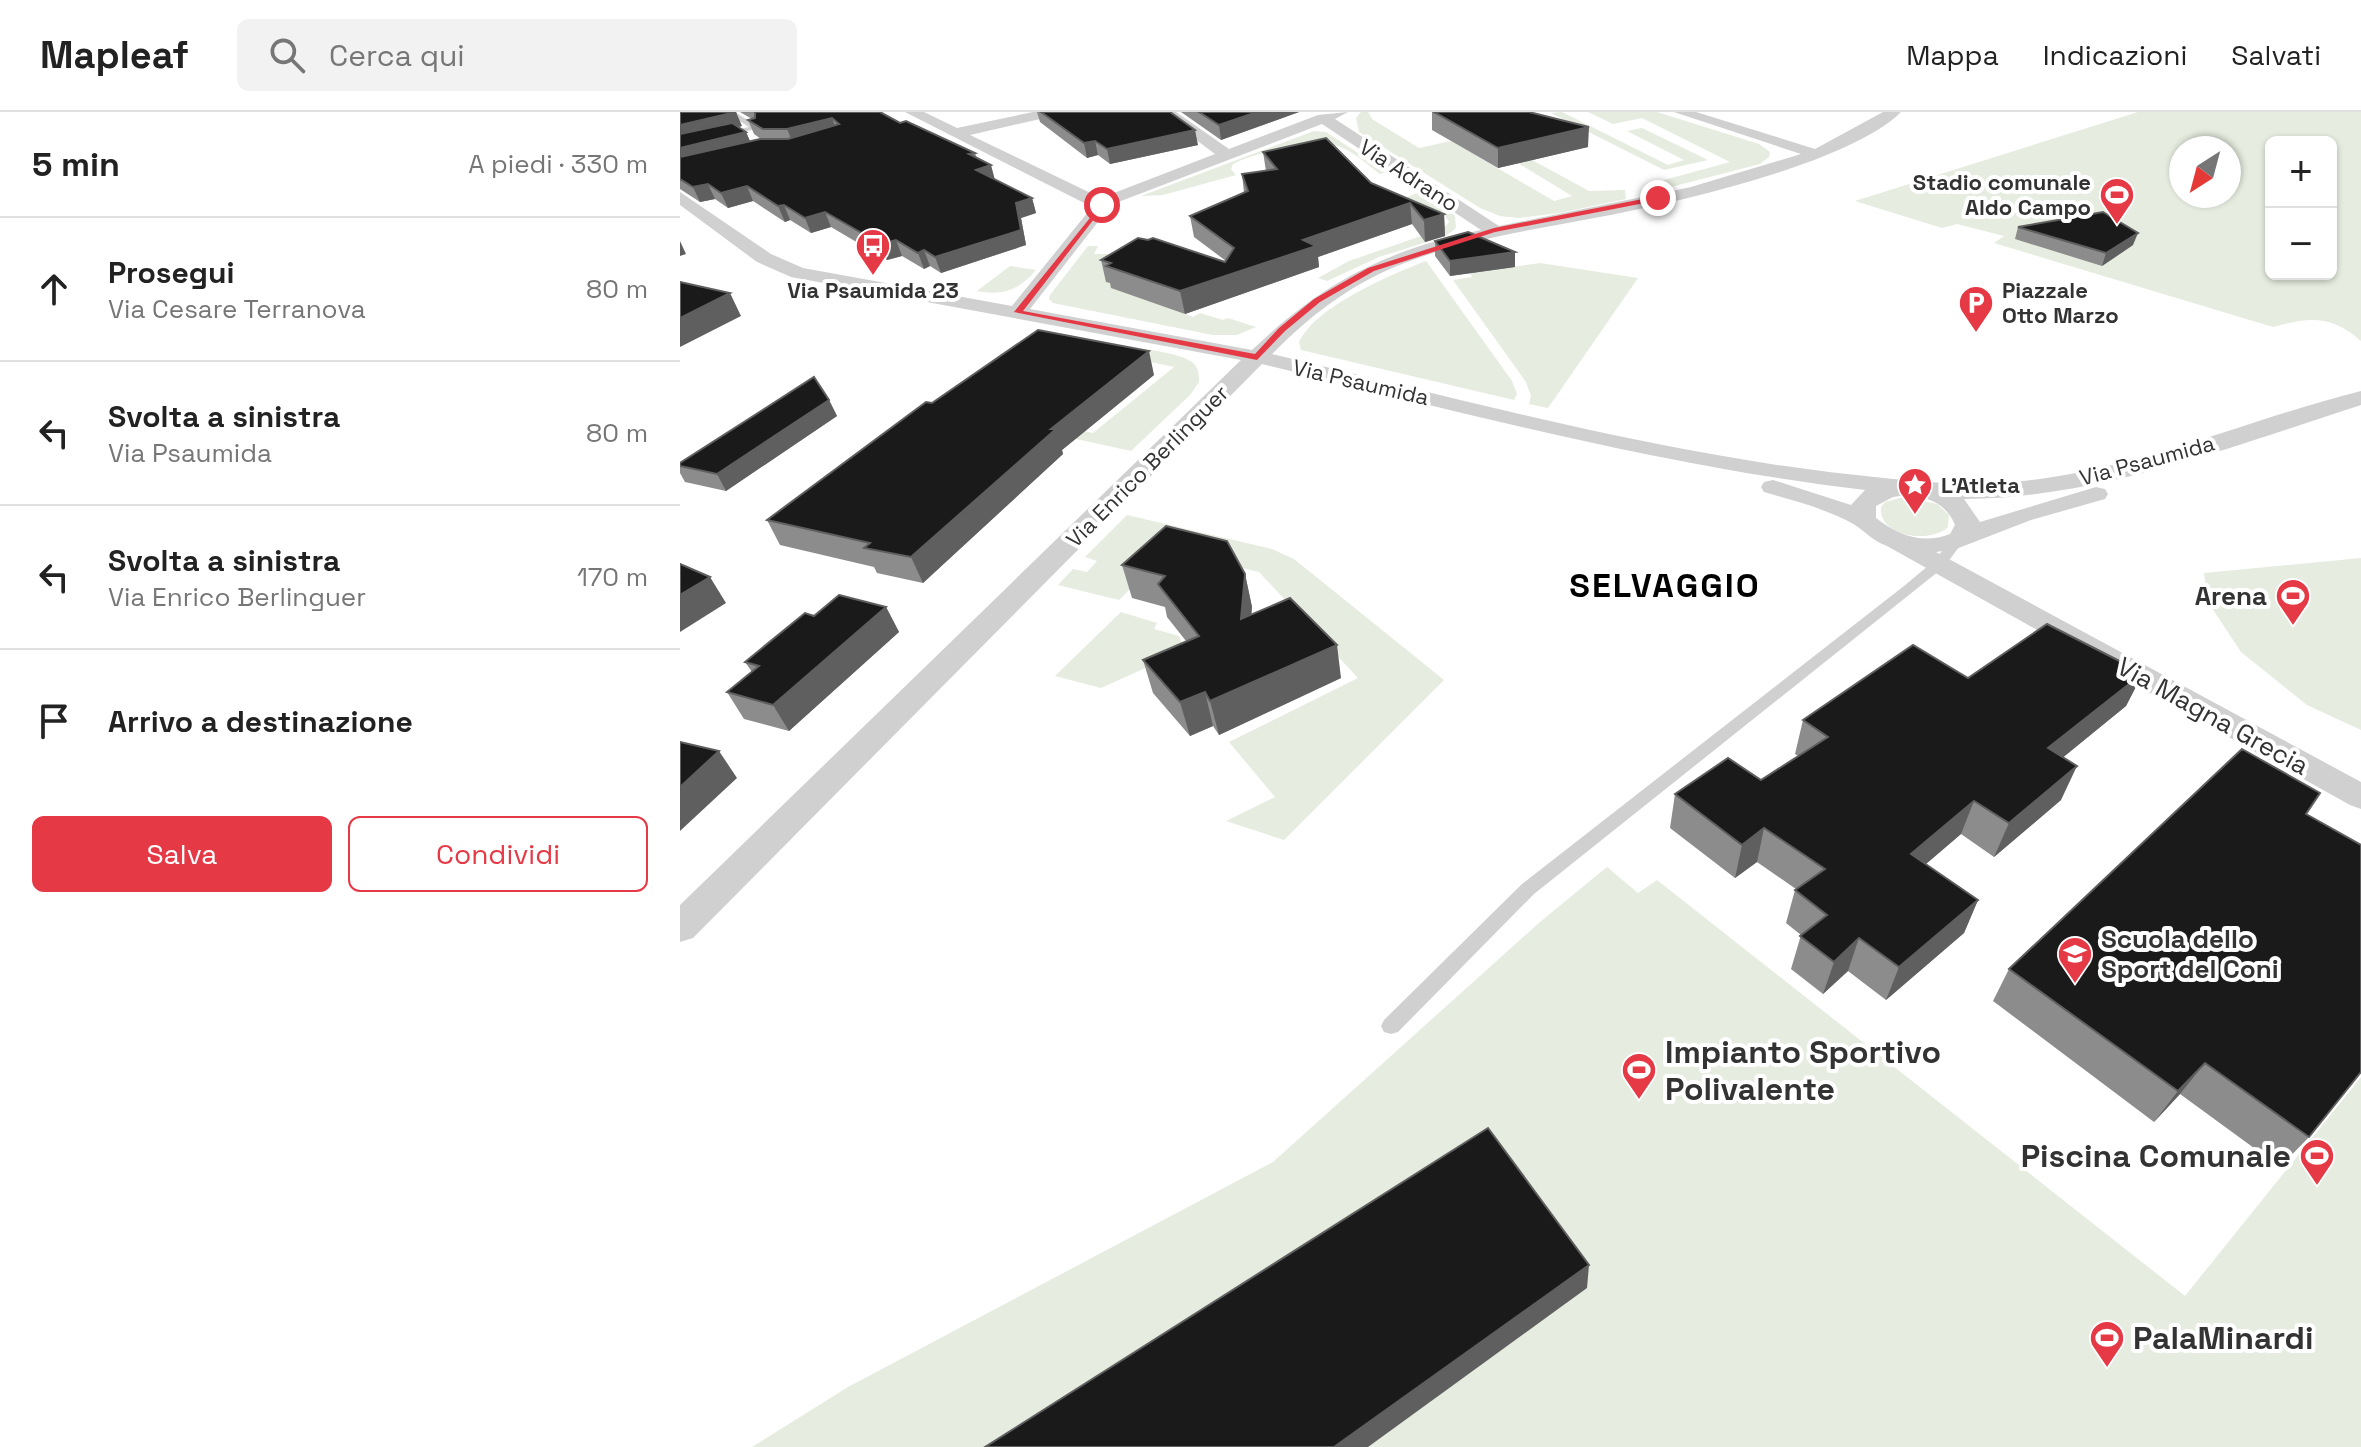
<!DOCTYPE html>
<html lang="it">
<head>
<meta charset="utf-8">
<style>
	:root { --surface:#fff; --page:#f2f2f2; --text:#222; --muted:#767676; --line:#e0e0e0; --accent:#e63946 }
	body { margin:0; font-family:"Space Grotesk",sans-serif; background:var(--page); color:var(--text) }
	.controls { position:absolute; right:24px; top:24px; display:grid; overflow:hidden; border-radius:12px; box-shadow:0 2px 6px #0004 }
	.controls button { width:72px; height:72px; display:grid; place-items:center; padding:0; border:0; border-bottom:2px solid var(--line); background:var(--surface); color:var(--text); font:40px sans-serif }
	.compass { position:absolute; left:1489px; top:24px; width:72px; height:72px; border-radius:50%; background:var(--surface); box-shadow:0 2px 6px #0004; rotate:216deg }
	.stop { position:absolute; width:24px; height:24px; margin:-18px; border:6px solid #e63946; border-radius:50%; background:#fff }
	.stop.end { background:#e63946; border-color:#fff; box-shadow:0 2px 8px #0008 }
	.list { margin:0; padding:0; list-style:none }
	h2 { display:flex; justify-content:space-between; align-items:center; height:104px; margin:0; padding:0 32px; font-size:34px }
	h2 small { font-size:26px; font-weight:400; color:var(--muted) }
	.list li { display:grid; grid-template-columns:52px 1fr auto; gap:24px; align-items:center; box-sizing:border-box; height:144px; padding:0 32px; border-top:2px solid var(--line) }
	.list b { display:block; font-size:30px; white-space:nowrap }
	.list p { margin:0; font-size:26px; white-space:nowrap; color:var(--muted) }
	.list em { font-size:26px; font-style:normal; color:var(--muted) }
	.actions { display:flex; gap:16px; padding:24px 32px }
	.actions a { flex:1; padding:18px 0; border:2px solid var(--accent); border-radius:12px; text-align:center; font-size:28px; color:var(--accent) }
	.actions .main { background:var(--accent); color:#fff }
	.icon { flex:none; width:44px; height:44px; fill:none; stroke:currentColor; stroke-width:2; stroke-linecap:round; stroke-linejoin:round }
	.map { position:relative; flex:none; width:1681px; height:1335px; overflow:hidden }
	header { display:flex; align-items:center; gap:48px; box-sizing:border-box; height:112px; padding:0 40px; background:var(--surface); border-bottom:2px solid var(--line) }
	header strong { font-size:38px }
	nav { display:flex; gap:44px; margin-inline-start:auto; font-size:28px }
	.search { width:560px; height:72px; background:var(--page); display:flex; align-items:center; gap:20px; box-sizing:border-box; padding:0 28px; border-radius:12px; color:var(--muted); font-size:30px }
	main { display:flex }
	aside { flex:1; background:var(--surface) }
	.map>svg:first-child { display:block }
	.green { fill:#e6ecdf; fill-rule:evenodd }
	.lines { fill:none; stroke-linecap:round; stroke-linejoin:round }
	.service { fill:#d0d0d0; fill-rule:evenodd }
	.minor { fill:#d0d0d0; fill-rule:evenodd }
	.wall { fill:#8c8c8c }
	.shaded-wall { fill:#5f5f5f }
	.building { fill:#1a1a1a; stroke:#5f5f5f; stroke-width:2 }
	.route { fill:#e63946 }
	.labels { text-anchor:middle; dominant-baseline:central; stroke-width:8; stroke-linejoin:round; paint-order:stroke }
	.far-street-label { font-size:22px; fill:#333; stroke:#fff }
	.far-poi-label { font-size:22px; font-weight:bold; fill:#333; stroke:#fff; text-anchor:start }
	.poi-label { font-size:26px; font-weight:bold; fill:#333; stroke:#fff; text-anchor:end }
	.street-label { font-size:26px; fill:#333; stroke:#fff }
	.near-poi-label { font-size:32px; font-weight:bold; fill:#333; stroke:#fff; text-anchor:start }
	.district-label { font-size:34px; font-weight:bold; letter-spacing:2px; fill:#000; stroke:#fff }
</style>
</head>
<body>
<header>
<strong>Mapleaf</strong>
<div class="search"><svg class="icon" aria-label="search" viewBox="0 0 24 24"><circle cx="10" cy="10" r="6"/><path d="M15 15l6 6"/></svg>Cerca qui</div>
<nav><a>Mappa</a><a>Indicazioni</a><a>Salvati</a></nav>
</header>
<main>
<aside>
<h2>5 min<small>A piedi · 330 m</small></h2>
<ul class="list">
<li><svg class="icon" aria-label="ahead" viewBox="0 0 24 24"><path d="M12 20V5M6 11l6-6 6 6"/></svg><div><b>Prosegui</b><p>Via Cesare Terranova</p></div><em>80 m</em></li>
<li><svg class="icon" aria-label="left" viewBox="0 0 24 24"><path d="M17 20v-9H6M10 6l-5 5 5 5"/></svg><div><b>Svolta a sinistra</b><p>Via Psaumida</p></div><em>80 m</em></li>
<li><svg class="icon" aria-label="left" viewBox="0 0 24 24"><path d="M17 20v-9H6M10 6l-5 5 5 5"/></svg><div><b>Svolta a sinistra</b><p>Via Enrico Berlinguer</p></div><em>170 m</em></li>
<li><svg class="icon" aria-label="arrive" viewBox="0 0 24 24"><path d="M6 21V4h12l-3 4 3 4H6"/></svg><div><b>Arrivo a destinazione</b></div></li>
</ul>
<div class="actions"><a class="main">Salva</a><a>Condividi</a></div>
</aside>
<div class="map">
<svg width="1681" height="1335" viewBox="0 0 1681 1335">
	<rect width="100%" height="100%" fill="#fff"/>
	<g class="green">
		<polygon points="681,0 688,0 692,7 739,36 771,29 874,89 892,84 838,51 852,48 909,79 945,78 946,87 880,101 838,106 820,104 800,96 679,20 676,6"/>
		<polygon points="882,0 988,53 1004,48 947,19 962,16 1028,48 984,58 871,1"/>
		<polygon points="908,0 977,0 1079,32 1090,40 1089,45 1080,52 983,77 966,73 1050,50 962,6 933,12"/>
		<path d="M1458,0h223v229c-30,-26 -51,-24 -88,-14l-279,-84 10,-7 -47,-12 -15,4 -87,-27zM1591,30h60v132h-60zM1501,36h48v48h-48z"/>
		<path d="M634,19l12,1 61,40 -7,2c-12,-9 -27,-23 -42,-28 -19,-7 -87,7 -105,18l-2,5 5,6 -73,20 -22,1z"/>
		<polygon points="739,80 775,104 776,116 766,124 699,145 647,169 638,166 669,149 764,116 769,110 765,104 725,86"/>
		<polygon points="408,134 418,134 414,142 446,142 436,173 513,205 520,201 543,208 548,206 576,215 557,223 533,223 373,191 369,187 370,183"/>
		<path d="M746,149l86,120 5,13 -3,6 -213,-50 -2,-8c17,-36 91,-67 127,-81z"/>
		<polygon points="860,151 958,166 868,296 849,292 851,284 846,270 773,168 792,165 790,161"/>
		<path d="M330,154l26,4c-17,20 -33,26 -59,21z"/>
		<path d="M442,234c17,3 59,6 71,17 6,5 6,12 6,19l-9,13 -59,56 -196,-43 30,-3 128,28 81,-66 -64,-14z"/>
		<path d="M1224,385l33,7 12,11 -1,12c-17,17 -70,10 -67,-20l4,-5z"/>
		<polygon points="447,403 592,437 614,447 764,568 604,728 546,709 595,685 549,630 678,566 579,460 489,438 439,488 378,473 393,457 407,460 417,449 405,445"/>
		<polygon points="1681,446 1681,618 1627,593 1561,540 1528,490 1524,461"/>
		<polygon points="441,500 477,511 474,517 499,524 505,538 421,576 375,564"/>
		<polygon points="927,755 958,781 977,768 1505,1184 1681,965 1681,1335 72,1335 168,1275 593,1050 860,810"/>
	</g>
	<g class="lines">
		<g class="service">
			<polygon points="46,0 55,0 80,16 41,25 41,21 69,15"/>
			<polygon points="1279,423 1285,427 1264,455 854,782 718,920 711,922 704,920 701,914 704,908 842,772 1224,474 1254,449 1274,424"/>
		</g>
		<path class="minor" d="M225,0h19l33,16 76,-16h27l-2,3 -88,20 131,63 114,-44 -56,-42h17l53,37 89,-34 30,-3 -13,7 164,107 192,-39 110,-33 -127,-42h22l119,37 68,-37h18c-24,25 -84,48 -118,59 -64,21 -129,36 -194,48 -84,16 -176,28 -248,77 -26,17 -47,36 -69,58 184,44 369,95 557,118 72,8 138,17 211,7 111,-15 213,-61 321,-88v14c-128,41 -261,93 -397,94l16,23 116,-35 9,2 3,5 -3,5 -74,21 -75,29 -20,3 425,230v27l-11,-4 -463,-259c-14,-5 -20,-13 -32,-21 -27,-16 -61,-24 -91,-33l-3,-5 3,-5 9,-2 78,25 14,-15c-205,-24 -404,-78 -603,-126l-569,574 -13,4v-37l561,-545 -450,-83 -34,-15 -77,-57v-13l91,62 32,14 209,38 80,-99zM642,12l159,106c-95,20 -159,53 -229,120l-222,-41 78,-100 13,-8zM1226,383c22,2 40,8 49,30l-5,9c-27,11 -53,1 -74,-16v-12l17,-9z"/>
	</g>
	<g class="wall">
		<polygon points="0,0 62,14 58,15 66,20 70,29 81,27 74,22 68,8 72,7 60,0 200,0 220,11 295,41 297,46 315,68 352,86 356,101 341,106 346,133 261,161 250,154 244,157 222,144 207,148 151,115 131,121 110,108 105,110 73,89 48,96 35,87 20,90 0,77"/>
		<polygon points="357,0 490,0 518,33 430,52 418,43 407,46 360,10"/>
		<polygon points="501,0 619,0 541,28"/>
		<polygon points="752,0 849,0 908,35 818,56 752,18"/>
		<polygon points="583,40 691,71 764,102 765,124 745,130 732,112 638,145 639,155 505,202 431,176 430,171 426,170 421,148 545,150 546,149 514,125 510,104 564,81 562,62 586,59"/>
		<polygon points="1338,115 1453,133 1422,154 1335,127"/>
		<polygon points="755,129 835,140 835,155 770,164 755,144"/>
		<polygon points="474,263 382,338 383,342 243,471 197,461 194,455 100,433 87,408 252,291"/>
		<polygon points="149,288 157,304 46,379 5,370 0,361 0,351"/>
		<polygon points="442,453 565,462 572,495 571,503 661,566 539,623 533,614 510,624 473,581 463,548 506,529 487,505 485,495 452,486"/>
		<polygon points="206,495 219,520 109,619 64,607 47,580 72,560 65,550 134,504"/>
		<polygon points="1463,561 1446,594 1383,645 1381,688 1314,745 1281,722 1246,752 1298,788 1284,821 1206,888 1168,859 1143,882 1111,857 1121,823 1106,811 1115,778 1116,777 1077,750 1055,766 990,716 995,682 1081,668 1118,644 1115,642 1123,608 1288,566"/>
		<polygon points="1626,702 1629,1025 1600,1055 1500,982 1474,1010 1313,889 1329,857"/>
	</g>
	<g class="shaded-wall">
		<polygon points="56,0 62,14 0,29 0,13"/>
		<polygon points="577,0 619,0 541,28 539,13"/>
		<polygon points="152,6 157,20 113,31 107,17"/>
		<polygon points="909,15 908,35 818,56 818,36"/>
		<polygon points="515,18 518,33 430,52 427,37"/>
		<polygon points="66,20 72,34 0,52 0,36"/>
		<polygon points="415,29 418,43 407,46 404,31"/>
		<polygon points="311,53 315,68 296,58"/>
		<polygon points="28,72 35,87 20,90 13,75"/>
		<polygon points="67,74 73,89 48,96 41,81"/>
		<polygon points="352,86 356,101 341,106 346,133 261,161 255,145 336,91"/>
		<polygon points="730,91 732,112 638,145 639,155 505,202 500,179 623,128"/>
		<polygon points="104,93 110,108 105,110 98,94"/>
		<polygon points="145,100 151,115 131,121 125,106"/>
		<polygon points="764,102 765,124 745,130 744,108"/>
		<polygon points="1458,121 1453,133 1422,154 1426,141"/>
		<polygon points="216,128 222,144 207,148 201,132"/>
		<polygon points="0,129 6,142 0,144"/>
		<polygon points="244,138 250,154 244,157 238,141"/>
		<polygon points="835,140 835,155 770,164 770,149"/>
		<polygon points="50,181 61,204 0,235 0,206"/>
		<polygon points="469,239 474,263 382,338 383,342 243,471 231,445 371,317"/>
		<polygon points="149,288 157,304 46,379 37,362"/>
		<polygon points="565,462 572,495 568,540 561,507"/>
		<polygon points="30,465 46,491 0,520 0,483"/>
		<polygon points="206,495 219,520 109,619 93,593"/>
		<polygon points="657,533 661,566 539,623 530,589"/>
		<polygon points="1463,561 1446,594 1353,670 1368,636"/>
		<polygon points="525,580 533,614 510,624 500,590"/>
		<polygon points="39,639 57,666 0,719 0,675"/>
		<polygon points="1397,654 1381,688 1314,745 1329,711"/>
		<polygon points="1294,689 1281,722 1219,775 1231,742"/>
		<polygon points="1084,716 1077,750 1055,766 1062,733"/>
		<polygon points="1298,788 1284,821 1206,888 1219,855"/>
		<polygon points="1179,826 1168,859 1143,882 1154,850"/>
		<polygon points="1525,951 1500,982 1474,1010 1498,979"/>
		<polygon points="909,1153 907,1176 688,1335 654,1335"/>
	</g>
	<g class="building">
		<polygon points="0,0 56,0 0,13"/>
		<polygon points="75,0 200,0 220,11 226,9 295,41 289,42 311,53 296,58 352,86 336,91 341,118 255,145 244,138 238,141 216,128 201,132 145,100 125,106 104,93 98,94 67,74 41,81 28,72 13,75 0,67 0,45 80,27 108,27 159,12 152,6 107,17 83,17 68,8 75,6"/>
		<polygon points="361,0 490,0 515,18 427,37 415,29 404,31"/>
		<polygon points="519,0 577,0 539,13"/>
		<polygon points="754,0 849,0 909,15 818,36"/>
		<polygon points="52,11 66,20 0,36 0,22"/>
		<polygon points="646,26 691,71 764,102 744,108 730,91 623,128 636,134 500,179 426,154 431,151 421,148 458,126 468,128 473,126 545,150 554,136 510,104 568,79 562,62 597,57 583,40"/>
		<polygon points="1423,100 1458,121 1426,141 1338,115"/>
		<polygon points="788,120 835,140 770,149 755,129"/>
		<polygon points="0,170 50,181 0,206"/>
		<polygon points="358,218 469,239 371,317 376,317 231,445 184,436 190,431 87,408 246,290 252,291"/>
		<polygon points="134,265 149,288 37,362 0,354 0,351"/>
		<polygon points="486,414 547,429 565,462 561,507 610,486 657,533 530,589 525,580 500,590 463,548 519,524 478,472 485,464 442,453"/>
		<polygon points="0,452 30,465 0,483"/>
		<polygon points="159,483 206,495 93,593 47,580 79,554 65,550 125,501 134,504"/>
		<polygon points="1367,512 1463,561 1368,636 1397,654 1329,711 1294,689 1231,742 1298,788 1219,855 1179,826 1154,850 1120,824 1147,803 1115,778 1145,757 1084,716 1062,733 995,682 1048,646 1081,668 1148,625 1123,608 1233,533 1288,566"/>
		<polygon points="0,630 39,639 0,675"/>
		<polygon points="1562,637 1640,681 1626,702 1681,733 1681,960 1629,1025 1525,951 1498,979 1329,857"/>
		<polygon points="808,1016 909,1153 654,1335 305,1335"/>
	</g>
	<polygon class="route" points="978,84 980,88 815,120 694,159 640,190 605,219 577,248 334,200 422,91 424,94 343,199 575,242 599,216 634,187 688,156 814,116"/>
	<defs>
		<symbol id="stadium-pin" viewBox="-11 -11 22 30"><path d="M0 17L-7.5 6A9.5 9.5 0 1 1 7.5 6Z" fill="#e63946" stroke="#fff"/><path d="M0-5a6.5 5 0 1 0 0 10a6.5 5 0 1 0 0-10ZM-3.5-1.8h7v3.6h-7Z" fill="#fff"/></symbol>
		<symbol id="bus-pin" viewBox="-11 -11 22 30"><path d="M0 17L-7.5 6A9.5 9.5 0 1 1 7.5 6Z" fill="#e63946" stroke="#fff"/><path d="M-5-6H5V4H4V6H2V4H-2V6H-4V4H-5ZM-3.5-4V0h7V-4ZM-3.5 1.2v1.5H-2V1.2ZM2 1.2v1.5H3.5V1.2Z" fill="#fff"/></symbol>
		<symbol id="parking-pin" viewBox="-11 -11 22 30"><path d="M0 17L-7.5 6A9.5 9.5 0 1 1 7.5 6Z" fill="#e63946" stroke="#fff"/><path d="M-3.5-5.5H1a3.5 3.5 0 0 1 0 7H-1V5.5H-3.5ZM-1-3.4V-.6H.8a1.4 1.4 0 0 0 0-2.8Z" fill="#fff"/></symbol>
		<symbol id="sight-pin" viewBox="-11 -11 22 30"><path d="M0 17L-7.5 6A9.5 9.5 0 1 1 7.5 6Z" fill="#e63946" stroke="#fff"/><path d="M0-6L1.8-2.2L6-1.7L2.9 1.2L3.7 5.4L0 3.3L-3.7 5.4L-2.9 1.2L-6-1.7L-1.8-2.2Z" fill="#fff"/></symbol>
		<symbol id="university-pin" viewBox="-11 -11 22 30"><path d="M0 17L-7.5 6A9.5 9.5 0 1 1 7.5 6Z" fill="#e63946" stroke="#fff"/><path d="M0-5L7-2L0 1L-7-2ZM-4 1L0 2.5L4 1V4Q0 6-4 4Z" fill="#fff"/></symbol>
	</defs>
	<g fill-rule="evenodd">
		<use href="#stadium-pin" x="1417" y="63" width="40" height="54"/>
		<use href="#bus-pin" x="173" y="114" width="40" height="54"/>
		<use href="#parking-pin" x="1276" y="171" width="40" height="54"/>
		<use href="#sight-pin" x="1215" y="353" width="40" height="54"/>
		<use href="#stadium-pin" x="1593" y="464" width="40" height="54"/>
		<use href="#university-pin" x="1375" y="822" width="40" height="54"/>
		<use href="#stadium-pin" x="939" y="938" width="40" height="54"/>
		<use href="#stadium-pin" x="1617" y="1024" width="40" height="54"/>
		<use href="#stadium-pin" x="1407" y="1206" width="40" height="54"/>
	</g>
	<g class="labels">
		<g class="far-street-label">
			<text transform="translate(729 63) rotate(33)">Via Adrano</text>
			<text transform="translate(681 270) rotate(13)">Via Psaumida</text>
			<text transform="translate(1467 348) rotate(-15)">Via Psaumida</text>
			<text transform="translate(467 354) rotate(-45)">Via Enrico Berlinguer</text>
		</g>
		<g class="far-poi-label">
			<text x="1411" y="70" text-anchor="end">Stadio comunale<tspan x="1411" dy="25">Aldo Campo</tspan></text>
			<text x="193" y="178" text-anchor="middle">Via Psaumida 23</text>
			<text x="1322" y="178">Piazzale<tspan x="1322" dy="25">Otto Marzo</tspan></text>
			<text x="1261" y="373">L'Atleta</text>
		</g>
		<g class="poi-label">
			<text x="1587" y="484">Arena</text>
			<text x="1421" y="827" text-anchor="start">Scuola dello<tspan x="1421" dy="30">Sport del Coni</tspan></text>
		</g>
		<g class="street-label">
			<text transform="translate(1533 604) rotate(29)">Via Magna Grecia</text>
		</g>
		<g class="near-poi-label">
			<text x="985" y="940">Impianto Sportivo<tspan x="985" dy="37">Polivalente</tspan></text>
			<text x="1611" y="1044" text-anchor="end">Piscina Comunale</text>
			<text x="1453" y="1226">PalaMinardi</text>
		</g>
		<g class="district-label">
			<text x="985" y="473">SELVAGGIO</text>
		</g>
	</g>
</svg>
<div class="controls">
<button>+</button>
<button>−</button>
</div>
<svg class="compass" viewBox="-18 -18 36 36"><path d="M0-13l5 13h-10z" fill="#e53935"/><path d="M0 13l5-13h-10z" fill="#767676"/></svg>
<div class="stop" style="left:422px;top:93px"></div>
<div class="stop end" style="left:978px;top:86px"></div>
</div>
</main>
</body>
</html>
